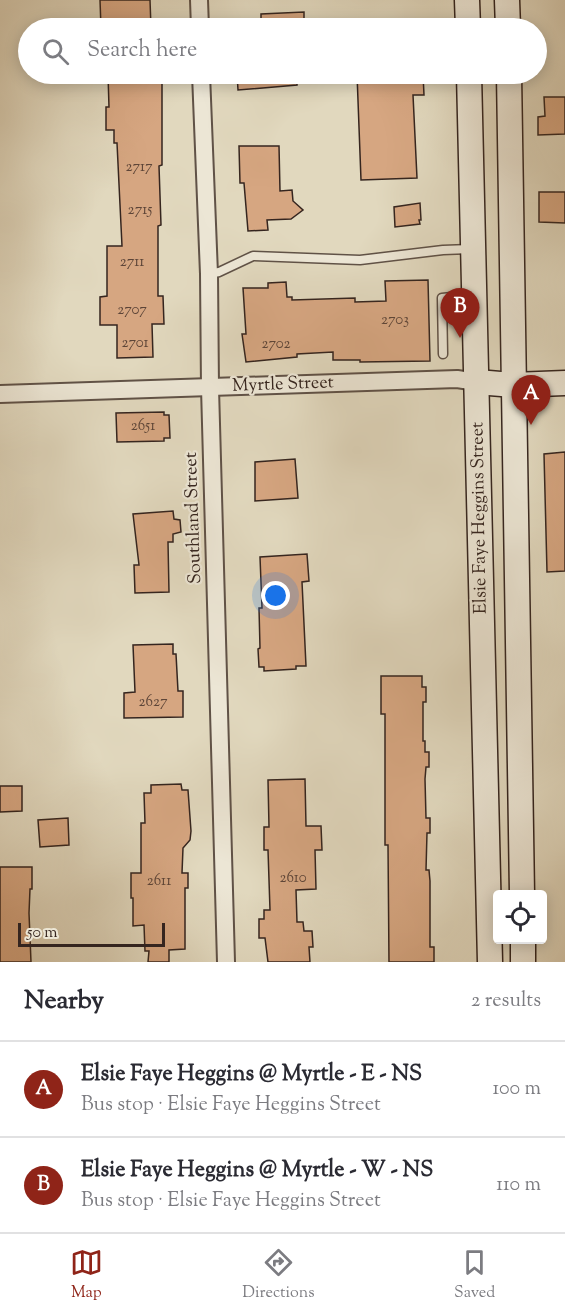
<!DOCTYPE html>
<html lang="en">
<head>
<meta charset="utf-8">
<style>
	:root { --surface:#fff; --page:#f7f7f7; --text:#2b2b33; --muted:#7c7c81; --line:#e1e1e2; --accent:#8f2418 }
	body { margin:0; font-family:"Sorts Mill Goudy",serif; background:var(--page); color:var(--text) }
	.controls { position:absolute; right:18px; bottom:18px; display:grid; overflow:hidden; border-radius:6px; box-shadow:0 3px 15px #0003 }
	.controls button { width:54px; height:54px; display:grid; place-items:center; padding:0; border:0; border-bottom:2px solid var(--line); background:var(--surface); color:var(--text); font:30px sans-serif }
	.scale { position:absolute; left:18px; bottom:15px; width:147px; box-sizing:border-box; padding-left:6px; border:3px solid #35251f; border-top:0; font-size:16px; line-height:21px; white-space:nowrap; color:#35251f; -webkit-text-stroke:4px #ece6d5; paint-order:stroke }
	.you { position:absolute; left:276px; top:596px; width:21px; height:21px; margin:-15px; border:4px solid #fff; border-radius:50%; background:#1a73e8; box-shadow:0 0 0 9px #1a73e833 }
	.badge { display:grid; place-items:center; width:39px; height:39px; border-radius:50%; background:var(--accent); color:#fff; font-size:20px; font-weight:700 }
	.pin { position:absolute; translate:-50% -50px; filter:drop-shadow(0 2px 3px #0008) }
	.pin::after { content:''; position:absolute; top:32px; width:21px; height:18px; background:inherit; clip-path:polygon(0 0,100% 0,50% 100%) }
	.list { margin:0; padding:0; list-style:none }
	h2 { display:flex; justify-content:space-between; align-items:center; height:78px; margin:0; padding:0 24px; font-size:26px }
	h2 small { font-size:20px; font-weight:400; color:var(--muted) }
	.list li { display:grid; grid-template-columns:39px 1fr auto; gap:18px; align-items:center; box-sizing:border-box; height:96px; padding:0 24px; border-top:2px solid var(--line) }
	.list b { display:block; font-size:22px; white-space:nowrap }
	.list p { margin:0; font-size:20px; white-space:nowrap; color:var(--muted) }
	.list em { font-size:20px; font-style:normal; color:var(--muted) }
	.icon { flex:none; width:33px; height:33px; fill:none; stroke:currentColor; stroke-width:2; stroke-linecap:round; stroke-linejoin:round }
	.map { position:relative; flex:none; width:565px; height:962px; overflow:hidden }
	.search { position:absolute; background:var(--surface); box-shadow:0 3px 15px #0003; left:18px; right:18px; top:18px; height:66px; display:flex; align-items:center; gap:15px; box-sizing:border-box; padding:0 21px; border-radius:33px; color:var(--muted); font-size:22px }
	.sheet { height:270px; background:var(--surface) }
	nav { display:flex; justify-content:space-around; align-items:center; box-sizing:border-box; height:84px; border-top:2px solid var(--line); background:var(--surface); font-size:16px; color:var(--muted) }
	nav a { display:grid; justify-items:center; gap:3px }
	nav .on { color:var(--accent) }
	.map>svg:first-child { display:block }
	.building { fill:#d6a681; stroke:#35251f; stroke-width:1.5 }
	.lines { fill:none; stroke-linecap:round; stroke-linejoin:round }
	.lane-casing { stroke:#605247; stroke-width:11 }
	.street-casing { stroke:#605247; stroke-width:20 }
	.secondary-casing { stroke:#35251f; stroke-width:27 }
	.lane { stroke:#ece6d5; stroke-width:8 }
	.street { stroke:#ece6d5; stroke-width:16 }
	.secondary { stroke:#ece6d5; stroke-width:24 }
	.labels { text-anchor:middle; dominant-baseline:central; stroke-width:4.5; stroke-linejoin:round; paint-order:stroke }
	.number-label { font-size:15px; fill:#5d4538 }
	.street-label { font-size:18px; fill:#35251f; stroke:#ece6d5 }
</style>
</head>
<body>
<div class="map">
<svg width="565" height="962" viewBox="0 0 565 962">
	<rect width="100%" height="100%" fill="#e1d8be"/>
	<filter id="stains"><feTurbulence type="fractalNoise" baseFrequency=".00333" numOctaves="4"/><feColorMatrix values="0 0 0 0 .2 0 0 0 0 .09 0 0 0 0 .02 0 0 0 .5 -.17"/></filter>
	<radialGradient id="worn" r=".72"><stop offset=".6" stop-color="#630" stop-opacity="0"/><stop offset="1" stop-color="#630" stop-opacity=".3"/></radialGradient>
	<g class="building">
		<polygon points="100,0 150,0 151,28 101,28"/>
		<polygon points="304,12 304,28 261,28 261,14"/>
		<polygon points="108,74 162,75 162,165 159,166 161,225 158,226 158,296 163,296 164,324 152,324 153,357 117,358 117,325 100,325 100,297 107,296 107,246 122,246 117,143 114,143 114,130 106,130 106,107 109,107"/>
		<polygon points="237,74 297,74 297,85 238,90"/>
		<polygon points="357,74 423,74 424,95 413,95 417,178 361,180"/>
		<polygon points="544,97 565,97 565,134 538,135 538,117 545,116"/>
		<polygon points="239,146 279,146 280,191 292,190 293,201 303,210 291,219 267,220 268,230 248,231 244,183 240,183"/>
		<polygon points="539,192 565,192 565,223 539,222"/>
		<polygon points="420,203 421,220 419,220 420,224 395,227 394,207"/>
		<polygon points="428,280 430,361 360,362 360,360 333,360 333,352 297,354 297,357 246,362 242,334 246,334 243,288 268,288 268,283 286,282 287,297 292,297 292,300 355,298 355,302 386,301 385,281"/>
		<polygon points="164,412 164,415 169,415 170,438 164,438 164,441 117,442 116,413"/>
		<polygon points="565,452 565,571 547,572 544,454"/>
		<polygon points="295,459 298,498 255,501 255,462"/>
		<polygon points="173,511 174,519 180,520 181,532 173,534 173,542 168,542 169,592 135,593 134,565 139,565 133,514"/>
		<polygon points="307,554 309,581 302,582 306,666 296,666 296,669 264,671 264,667 259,667 258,649 260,648 259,608 262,608 260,557"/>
		<polygon points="173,644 173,654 176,654 178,691 183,691 183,717 124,718 124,693 135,692 133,645"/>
		<polygon points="381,676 422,676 422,687 426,687 426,702 423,702 423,741 425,741 425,752 429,752 429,767 426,767 425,779 426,818 430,818 430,833 427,833 426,870 429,870 430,881 430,947 434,947 434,962 389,962 388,845 385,845 385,714 381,714"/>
		<polygon points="305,779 306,826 321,826 322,850 315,850 316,889 296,890 297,922 303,922 304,931 312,931 313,947 309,947 310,962 268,962 265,938 259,938 259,919 264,919 264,910 270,910 268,850 264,850 264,827 269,827 268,780"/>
		<polygon points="181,784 182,790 188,790 191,831 190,840 183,848 182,873 188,873 188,888 185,888 185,949 169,950 169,962 148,962 149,951 145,951 144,925 133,926 133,898 131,898 131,873 141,873 141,823 145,823 144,793 151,793 151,785"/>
		<polygon points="0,786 22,786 22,811 0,812"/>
		<polygon points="68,818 69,845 40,847 38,820"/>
		<polygon points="0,867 32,867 32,889 30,889 29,913 31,962 0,962"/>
	</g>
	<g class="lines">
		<defs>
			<g id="lane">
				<polyline points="209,274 219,272 253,256 360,260 443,250 470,249"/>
				<polyline points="443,354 442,298 472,295"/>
			</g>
			<g id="street">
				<polyline points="199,0 200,28"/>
				<polyline points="201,74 209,274 210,388 226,962"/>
				<polyline points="0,394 457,379 477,382"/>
			</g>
			<g id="secondary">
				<polyline points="467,0 468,28"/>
				<polyline points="507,0 508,28"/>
				<polyline points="469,74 490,962"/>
				<polyline points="509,74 522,894"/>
				<polyline points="477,382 513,385 565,383"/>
				<polyline points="523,940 523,962"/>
			</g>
		</defs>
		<use href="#lane" class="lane-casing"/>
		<use href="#street" class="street-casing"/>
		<use href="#secondary" class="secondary-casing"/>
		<use href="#lane" class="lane"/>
		<use href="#street" class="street"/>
		<use href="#secondary" class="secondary"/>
	</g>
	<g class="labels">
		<g class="number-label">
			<text x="139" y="167">2717</text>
			<text x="140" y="210">2715</text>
			<text x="132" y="262">2711</text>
			<text x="132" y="310">2707</text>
			<text x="395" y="320">2703</text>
			<text x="135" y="343">2701</text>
			<text x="276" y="344">2702</text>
			<text x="143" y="426">2651</text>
			<text x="153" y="702">2627</text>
			<text x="293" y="878">2610</text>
			<text x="159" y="881">2611</text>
		</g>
		<g class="street-label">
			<text transform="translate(283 385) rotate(-2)">Myrtle Street</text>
			<text transform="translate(194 518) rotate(-92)">Southland Street</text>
			<text transform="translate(480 518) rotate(-91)">Elsie Faye Heggins Street</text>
		</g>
	</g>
	<rect width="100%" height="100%" filter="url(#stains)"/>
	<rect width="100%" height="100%" fill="url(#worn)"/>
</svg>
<div class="controls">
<button><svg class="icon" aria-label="locate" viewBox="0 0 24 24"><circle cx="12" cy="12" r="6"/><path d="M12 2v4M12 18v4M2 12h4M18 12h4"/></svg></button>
</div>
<div class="scale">50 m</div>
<div class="you"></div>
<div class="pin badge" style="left:531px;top:425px">A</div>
<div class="pin badge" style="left:460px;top:338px">B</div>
<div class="search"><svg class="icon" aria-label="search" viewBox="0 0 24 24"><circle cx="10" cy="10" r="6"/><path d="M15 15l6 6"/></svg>Search here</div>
</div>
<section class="sheet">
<h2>Nearby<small>2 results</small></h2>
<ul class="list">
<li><span class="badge">A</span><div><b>Elsie Faye Heggins @ Myrtle - E - NS</b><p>Bus stop · Elsie Faye Heggins Street</p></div><em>100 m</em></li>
<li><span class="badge">B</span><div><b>Elsie Faye Heggins @ Myrtle - W - NS</b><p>Bus stop · Elsie Faye Heggins Street</p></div><em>110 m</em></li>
</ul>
</section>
<nav>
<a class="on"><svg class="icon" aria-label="map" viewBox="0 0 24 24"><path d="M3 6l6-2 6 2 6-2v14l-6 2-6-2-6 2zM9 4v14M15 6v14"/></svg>Map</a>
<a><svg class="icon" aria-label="directions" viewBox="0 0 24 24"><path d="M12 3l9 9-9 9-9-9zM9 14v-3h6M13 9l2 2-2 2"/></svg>Directions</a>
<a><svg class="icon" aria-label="saved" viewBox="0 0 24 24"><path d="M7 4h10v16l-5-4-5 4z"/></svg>Saved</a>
</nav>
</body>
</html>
